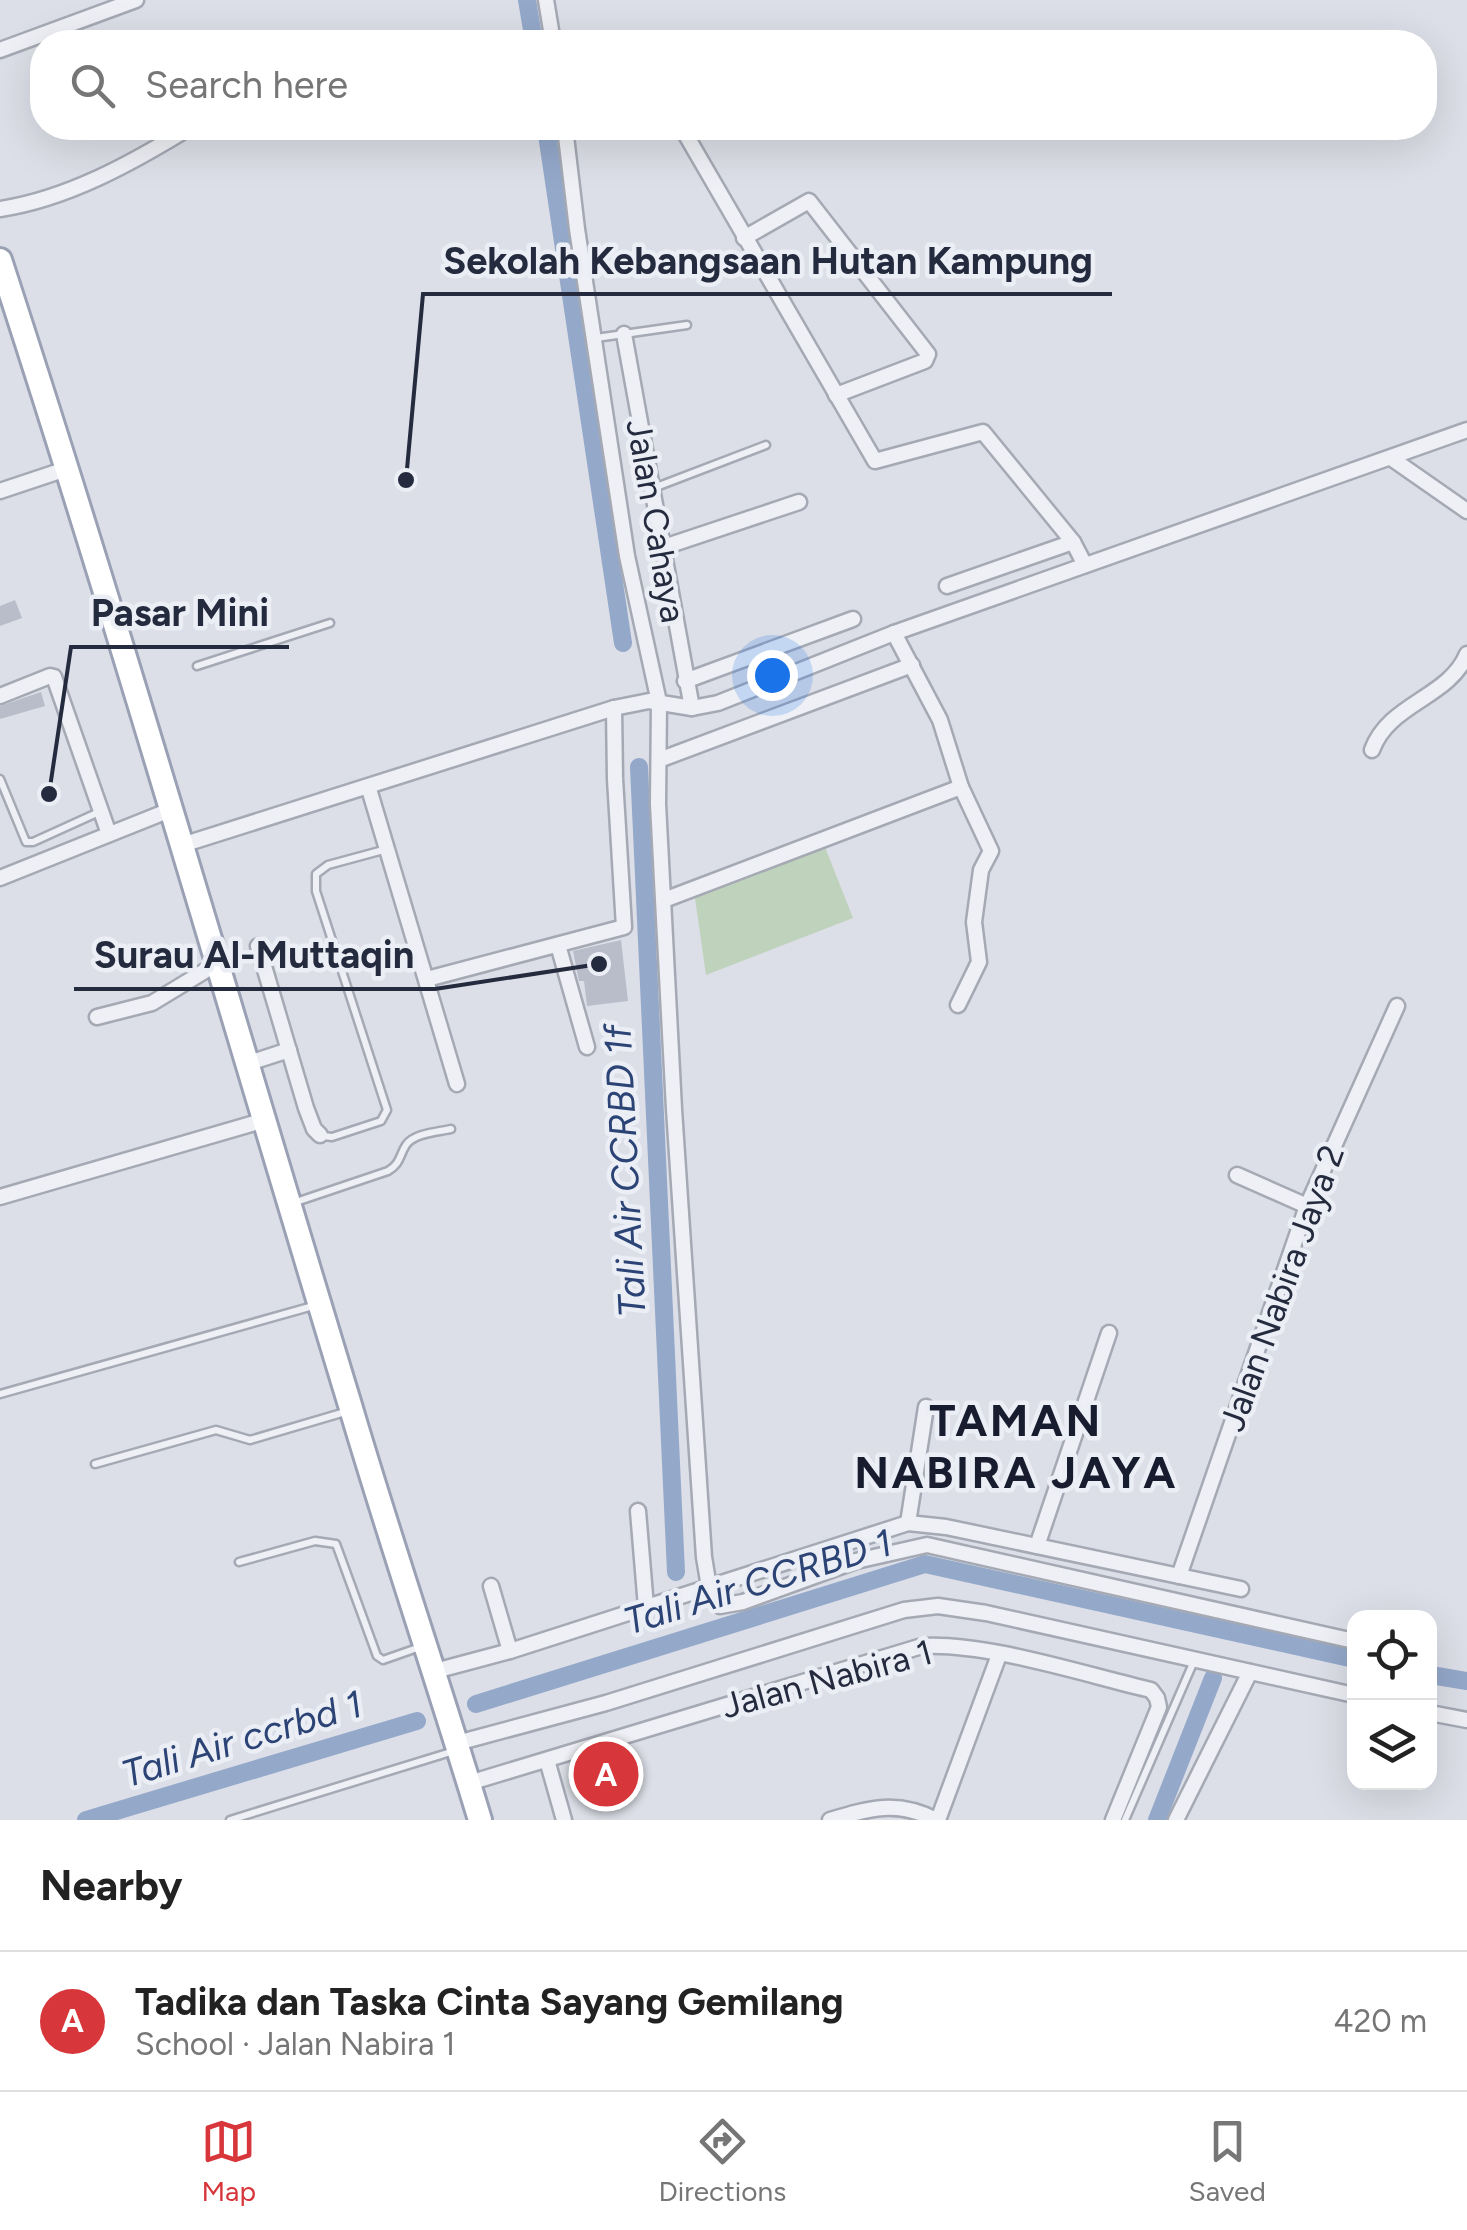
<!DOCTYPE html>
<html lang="en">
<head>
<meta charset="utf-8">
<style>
	:root { --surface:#fff; --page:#f6f6f6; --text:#222; --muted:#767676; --line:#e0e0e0; --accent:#d7363b }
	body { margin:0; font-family:Figtree,sans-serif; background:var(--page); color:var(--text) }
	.controls { position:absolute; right:30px; bottom:30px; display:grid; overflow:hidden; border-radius:20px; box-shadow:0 10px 40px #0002 }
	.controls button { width:90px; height:90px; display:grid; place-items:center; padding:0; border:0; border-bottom:2px solid var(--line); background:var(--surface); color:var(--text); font:50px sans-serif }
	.you { position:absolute; left:772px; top:675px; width:35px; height:35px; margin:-25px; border:8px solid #fff; border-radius:50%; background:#1a73e8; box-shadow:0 0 0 15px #1a73e833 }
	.badge { display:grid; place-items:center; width:65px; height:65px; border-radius:50%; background:var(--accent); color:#fff; font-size:32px; font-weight:700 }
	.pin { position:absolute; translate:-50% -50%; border:5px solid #fff; box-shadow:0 2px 10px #0006 }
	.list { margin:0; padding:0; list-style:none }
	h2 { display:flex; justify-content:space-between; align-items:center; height:130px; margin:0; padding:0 40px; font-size:42px }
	h2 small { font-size:32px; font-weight:400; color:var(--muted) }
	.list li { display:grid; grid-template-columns:65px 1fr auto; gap:30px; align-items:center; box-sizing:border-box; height:140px; padding:0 40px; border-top:2px solid var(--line) }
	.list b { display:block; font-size:38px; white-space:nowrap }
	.list p { margin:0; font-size:32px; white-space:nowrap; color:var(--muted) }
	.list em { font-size:32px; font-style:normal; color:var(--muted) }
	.icon { flex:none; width:55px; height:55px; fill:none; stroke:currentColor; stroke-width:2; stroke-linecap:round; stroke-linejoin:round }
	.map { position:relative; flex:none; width:1467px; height:1820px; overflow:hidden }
	.search { position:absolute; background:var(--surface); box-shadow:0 10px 40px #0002; left:30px; right:30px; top:30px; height:110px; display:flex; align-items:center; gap:25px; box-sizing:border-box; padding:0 35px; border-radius:40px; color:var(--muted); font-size:38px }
	.sheet { height:270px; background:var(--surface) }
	nav { display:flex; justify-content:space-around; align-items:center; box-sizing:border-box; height:140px; border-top:2px solid var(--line); background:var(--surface); font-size:28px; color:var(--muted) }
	nav a { display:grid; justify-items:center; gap:5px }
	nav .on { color:var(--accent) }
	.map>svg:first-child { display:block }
	.green { fill:#bfd2bc }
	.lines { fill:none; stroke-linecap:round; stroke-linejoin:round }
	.canal { stroke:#94a8ca; stroke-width:18 }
	.building { fill:#b9bdca }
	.service-casing { stroke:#a5a9b4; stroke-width:11 }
	.minor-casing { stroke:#a5a9b4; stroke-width:19 }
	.primary-casing { stroke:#9aa1b4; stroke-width:28 }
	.service { stroke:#eff0f5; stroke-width:6 }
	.minor { stroke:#eff0f5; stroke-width:14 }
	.primary { stroke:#fff; stroke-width:22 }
	.labels { text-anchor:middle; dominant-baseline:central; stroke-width:9; stroke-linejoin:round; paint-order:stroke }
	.street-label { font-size:35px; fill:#252b3e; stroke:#ebeef5 }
	.water-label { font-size:38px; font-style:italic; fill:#2c4475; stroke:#ebeef5 }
	.district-label { font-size:45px; font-weight:bold; letter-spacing:2.5px; fill:#171c2f; stroke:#ebeef5 }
	.leader { fill:none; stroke:#252b3e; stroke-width:4 }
	.callout-dot { fill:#252b3e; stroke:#ebeef5; stroke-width:4 }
	.callout-label { font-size:38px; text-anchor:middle; font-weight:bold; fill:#252b3e; stroke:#ebeef5; stroke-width:9; stroke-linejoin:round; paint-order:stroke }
</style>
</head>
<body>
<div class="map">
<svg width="1467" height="1820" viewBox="0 0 1467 1820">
	<rect width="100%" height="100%" fill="#dcdfe7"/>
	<polygon class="green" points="823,842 853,918 706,975 694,891"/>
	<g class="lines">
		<g class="canal">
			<polyline points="527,0 534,42"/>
			<polyline points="546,128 623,643"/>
			<polyline points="639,767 676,1572"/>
			<polyline points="1437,1676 1467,1681"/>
			<polyline points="476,1704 925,1564 1354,1659"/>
			<polyline points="86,1820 417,1721"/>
			<polyline points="1157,1820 1213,1678"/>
		</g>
	</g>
	<g class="building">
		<polygon points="15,600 22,618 0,626 0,606"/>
		<polygon points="41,692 45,706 0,719 0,706"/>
		<polygon points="621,940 628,1001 587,1006 584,981 579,981 573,951"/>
		<polygon points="623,1748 634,1787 590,1800 578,1761"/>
	</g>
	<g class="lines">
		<defs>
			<g id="service">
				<polyline points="596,338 687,325"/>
				<polyline points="651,489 766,445"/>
				<polyline points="197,666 330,623"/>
				<polyline points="0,779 26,842 33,842 99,812"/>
				<polyline points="323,1136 332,1137 381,1121 387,1110 316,891 316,874 328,865 387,849"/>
				<path d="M296,1202l92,-31c13,-8 11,-15 18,-26 8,-12 32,-13 45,-16"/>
				<polyline points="0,1394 313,1306"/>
				<polyline points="95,1464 216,1430 250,1440 345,1412"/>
				<polyline points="239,1562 315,1541 336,1544 377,1656 383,1660 420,1647"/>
				<polyline points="230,1820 454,1751"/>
				<polyline points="1125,1820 1194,1661"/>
			</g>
			<g id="minor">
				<polyline points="546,0 553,42"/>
				<polyline points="0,50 136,0"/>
				<polyline points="565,128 577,229 627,556 659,702 658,804 674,1109 704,1557 711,1599 720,1606 743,1602 856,1561 927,1545 1354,1641"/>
				<polyline points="682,128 875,461 983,432 1073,542 1085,565"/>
				<path d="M0,209c67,-10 132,-46 189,-81"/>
				<polyline points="744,238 809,201 928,354 925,361 836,395"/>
				<polyline points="624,334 692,708"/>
				<polyline points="1391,458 1467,511"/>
				<polyline points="0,491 66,469"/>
				<polyline points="661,548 799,502"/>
				<polyline points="947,586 1073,542"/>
				<polyline points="894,633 940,720 961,787 991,851 981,870 974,922 979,962 958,1005"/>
				<polyline points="685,681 853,619"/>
				<polyline points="0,696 50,676 54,677 109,834"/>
				<path d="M1372,750c17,-47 77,-52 95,-96"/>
				<polyline points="659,760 912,665"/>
				<polyline points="369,789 457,1084"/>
				<polyline points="182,845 614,708 649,701 692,708 718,703 894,633 1467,430"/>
				<polyline points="0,878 170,810"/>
				<polyline points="664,900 961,787"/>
				<polyline points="558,945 587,1047"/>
				<polyline points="258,946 306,1108 314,1129 320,1135"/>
				<polyline points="427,979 624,927 615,779 614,708"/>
				<polyline points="97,1017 152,1003 218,963"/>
				<polyline points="249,1063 289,1050"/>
				<polyline points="1237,1175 1307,1206"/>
				<polyline points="0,1197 265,1120"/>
				<polyline points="638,1511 646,1607"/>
				<polyline points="908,1523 926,1407"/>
				<polyline points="1037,1546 1109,1333"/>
				<polyline points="1179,1576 1307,1206 1397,1006"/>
				<polyline points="491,1586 510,1651"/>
				<polyline points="435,1671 510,1651 908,1523 946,1527 1241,1589"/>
				<polyline points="1430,1713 1467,1720"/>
				<polyline points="457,1743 606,1703 904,1610 938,1606 986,1613 1354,1695"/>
				<polyline points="547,1760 564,1820"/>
				<path d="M469,1783l453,-137c64,-4 164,29 229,44l6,8 2,9 -46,113"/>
				<path d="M830,1820c40,-12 68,-20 106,0"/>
				<polyline points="938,1820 999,1655"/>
				<polyline points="1176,1820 1250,1672"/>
			</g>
			<path id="primary" d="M0,260c124,380 234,764 350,1145 41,139 88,276 130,415"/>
		</defs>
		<use href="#service" class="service-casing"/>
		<use href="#minor" class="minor-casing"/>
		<use href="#primary" class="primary-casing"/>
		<use href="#service" class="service"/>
		<use href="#minor" class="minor"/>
		<use href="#primary" class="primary"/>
	</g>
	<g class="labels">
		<g class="street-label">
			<text transform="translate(656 521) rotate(80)">Jalan Cahaya</text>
			<text transform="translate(1282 1288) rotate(-70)">Jalan Nabira Jaya 2</text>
			<text transform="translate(827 1679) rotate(-15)">Jalan Nabira 1</text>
		</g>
		<g class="water-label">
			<text transform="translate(625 1171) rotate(-93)">Tali Air CCRBD 1f</text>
			<text transform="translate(758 1582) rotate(-17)">Tali Air CCRBD 1</text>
			<text transform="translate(242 1739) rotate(-17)">Tali Air ccrbd 1</text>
		</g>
		<g class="district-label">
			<text x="1016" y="1420">TAMAN<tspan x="1016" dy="52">NABIRA JAYA</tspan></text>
		</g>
	</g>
	<path class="leader" d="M406 480L423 294H1112M49 794L71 647H289M599 964L435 989H74"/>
	<g class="callout-dot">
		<circle cx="406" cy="480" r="10"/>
		<circle cx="49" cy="794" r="10"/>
		<circle cx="599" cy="964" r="10"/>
	</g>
	<g class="callout-label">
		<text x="768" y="274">Sekolah Kebangsaan Hutan Kampung</text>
		<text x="180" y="626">Pasar Mini</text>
		<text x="254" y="968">Surau Al-Muttaqin</text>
	</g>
</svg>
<div class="controls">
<button><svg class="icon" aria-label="locate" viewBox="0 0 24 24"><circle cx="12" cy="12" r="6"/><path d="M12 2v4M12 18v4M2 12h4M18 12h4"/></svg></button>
<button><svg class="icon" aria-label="layers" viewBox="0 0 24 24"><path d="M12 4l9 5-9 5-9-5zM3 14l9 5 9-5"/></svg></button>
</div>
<div class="you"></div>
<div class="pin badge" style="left:606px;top:1774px">A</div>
<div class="search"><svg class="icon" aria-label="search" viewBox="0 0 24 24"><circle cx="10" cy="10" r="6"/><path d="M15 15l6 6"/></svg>Search here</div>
</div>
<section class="sheet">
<h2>Nearby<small></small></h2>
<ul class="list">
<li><span class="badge">A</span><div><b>Tadika dan Taska Cinta Sayang Gemilang</b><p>School · Jalan Nabira 1</p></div><em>420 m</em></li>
</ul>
</section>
<nav>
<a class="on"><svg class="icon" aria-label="map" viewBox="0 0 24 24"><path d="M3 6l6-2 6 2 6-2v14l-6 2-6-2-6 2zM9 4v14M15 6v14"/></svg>Map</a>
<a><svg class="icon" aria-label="directions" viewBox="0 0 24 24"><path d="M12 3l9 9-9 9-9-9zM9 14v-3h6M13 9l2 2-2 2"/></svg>Directions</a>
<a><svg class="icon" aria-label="saved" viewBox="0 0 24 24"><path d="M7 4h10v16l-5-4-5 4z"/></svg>Saved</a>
</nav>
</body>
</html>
